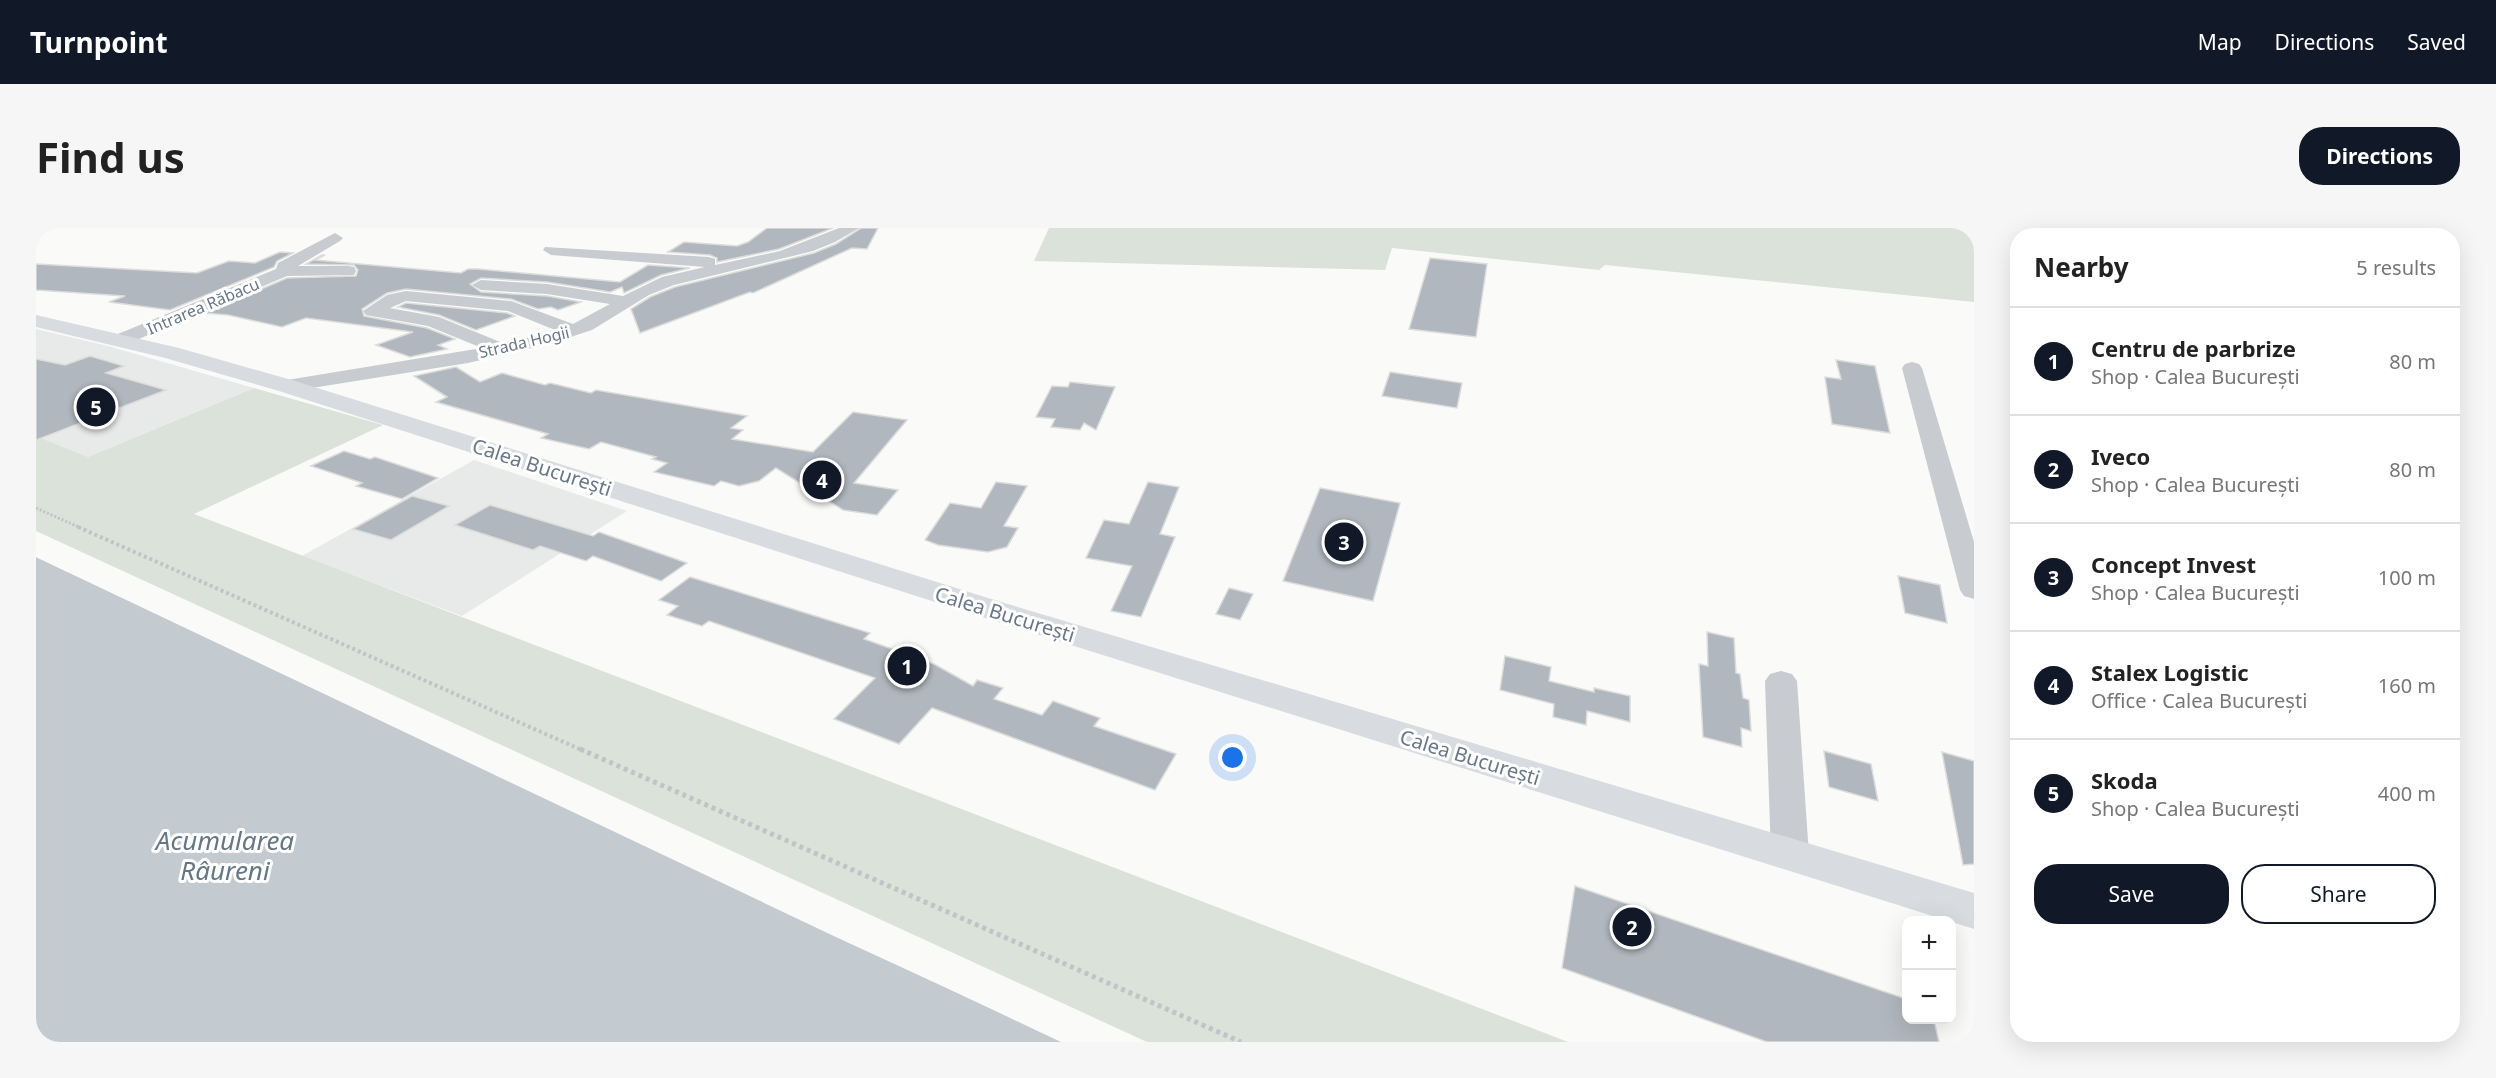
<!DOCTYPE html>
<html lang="en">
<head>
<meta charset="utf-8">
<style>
	:root { --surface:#fff; --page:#f6f6f6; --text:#222; --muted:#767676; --line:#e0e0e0; --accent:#111827 }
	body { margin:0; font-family:"Noto Sans",sans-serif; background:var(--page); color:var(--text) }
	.controls { position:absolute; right:18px; bottom:18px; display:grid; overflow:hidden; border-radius:12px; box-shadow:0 6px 24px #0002 }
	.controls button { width:54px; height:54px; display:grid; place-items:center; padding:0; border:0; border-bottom:2px solid var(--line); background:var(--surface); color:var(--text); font:30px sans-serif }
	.you { position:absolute; left:1197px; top:530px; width:21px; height:21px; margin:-15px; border:4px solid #fff; border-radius:50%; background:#1a73e8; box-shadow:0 0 0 9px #1a73e833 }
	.badge { display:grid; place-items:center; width:39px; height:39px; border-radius:50%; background:var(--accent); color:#fff; font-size:20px; font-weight:700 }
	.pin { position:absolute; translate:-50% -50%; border:3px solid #fff; box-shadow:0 2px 6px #0006 }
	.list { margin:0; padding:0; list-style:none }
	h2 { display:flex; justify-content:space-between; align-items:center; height:78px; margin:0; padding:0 24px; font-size:26px }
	h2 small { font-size:20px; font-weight:400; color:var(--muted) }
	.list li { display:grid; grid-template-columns:39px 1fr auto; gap:18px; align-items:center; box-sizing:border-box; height:108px; padding:0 24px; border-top:2px solid var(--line) }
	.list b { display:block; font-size:22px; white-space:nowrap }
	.list p { margin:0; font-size:20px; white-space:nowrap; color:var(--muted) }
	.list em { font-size:20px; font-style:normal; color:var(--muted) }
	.actions { display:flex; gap:12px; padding:18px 24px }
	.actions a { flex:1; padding:14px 0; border:2px solid var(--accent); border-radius:24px; text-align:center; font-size:21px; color:var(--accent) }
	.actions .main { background:var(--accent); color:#fff }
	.map { position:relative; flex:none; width:1938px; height:814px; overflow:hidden; border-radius:24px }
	header { display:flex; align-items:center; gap:36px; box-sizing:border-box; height:84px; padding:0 30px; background:var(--accent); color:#fff }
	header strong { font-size:28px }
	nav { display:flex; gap:33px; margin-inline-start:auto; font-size:21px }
	.intro { display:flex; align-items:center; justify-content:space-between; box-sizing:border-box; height:144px; padding:0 36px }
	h1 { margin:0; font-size:42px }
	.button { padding:15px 27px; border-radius:24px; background:var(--accent); color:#fff; font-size:21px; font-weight:700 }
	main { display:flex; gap:36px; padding:0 36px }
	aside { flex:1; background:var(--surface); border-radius:24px; box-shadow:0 6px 24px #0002 }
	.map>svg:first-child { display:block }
	.built { fill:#e8e9e9 }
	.green { fill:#dbe2d9 }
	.water { fill:#c3cbd1 }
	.pier { fill:#fafaf8 }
	.building { fill:#b1b7be; stroke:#dcdcda; stroke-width:1.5 }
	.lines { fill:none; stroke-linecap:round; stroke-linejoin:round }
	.path-far2 { stroke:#c1c3c6; stroke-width:3; stroke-dasharray:2 2; stroke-linecap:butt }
	.path-far1 { stroke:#c1c3c6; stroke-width:4; stroke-dasharray:3 3; stroke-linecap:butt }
	.path { stroke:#c1c3c6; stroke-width:5; stroke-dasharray:4 4; stroke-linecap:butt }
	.minor { fill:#c8cbcf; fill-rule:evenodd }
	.highway { fill:#d8dbe0; fill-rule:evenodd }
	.labels { text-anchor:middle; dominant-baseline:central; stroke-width:6; stroke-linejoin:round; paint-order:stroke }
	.far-street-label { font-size:16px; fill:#687689; stroke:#fff }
	.street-label { font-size:20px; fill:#687689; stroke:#fff }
	.near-water-label { font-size:26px; font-style:italic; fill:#647784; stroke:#fff }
</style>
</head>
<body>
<header>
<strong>Turnpoint</strong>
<nav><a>Map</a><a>Directions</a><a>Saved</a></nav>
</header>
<div class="intro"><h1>Find us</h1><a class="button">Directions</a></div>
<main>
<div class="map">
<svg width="1938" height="814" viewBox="0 0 1938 814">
	<rect width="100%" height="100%" fill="#fafaf8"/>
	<g class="built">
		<polygon points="0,101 72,118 218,160 52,229 0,208"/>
		<polygon points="438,232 591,283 426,388 266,328"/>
	</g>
	<g class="green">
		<polygon points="1013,0 1938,0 1938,74 1569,37 1563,42 1356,20 1349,42 998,33"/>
		<polygon points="218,160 347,197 158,286 1532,814 1111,814 0,303 0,208 52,229"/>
	</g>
	<polygon class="water" points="0,329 1025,814 0,814"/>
	<polygon class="pier" points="0,326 1026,811 1028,814 802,710 0,329"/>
	<g class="building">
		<polygon points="731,0 797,0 743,21 681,34 681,30 674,27 632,24 648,14 701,18 712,14"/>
		<polygon points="825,0 842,0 831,21 816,20 717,65 714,64 604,105 595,81 614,69 639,59 778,25 800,16"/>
		<polygon points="244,24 257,25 241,33 238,39 134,82 73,74 89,68 0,62 0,36 161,45 193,33 219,35"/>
		<polygon points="286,27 289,27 279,32 425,45 432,41 442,41 584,54 612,37 654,40 625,47 588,65 586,59 574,64 511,54 445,50 434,56 445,64 511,68 545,74 522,82 515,79 502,81 475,71 370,61 351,65 326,81 328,88 391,100 419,111 402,117 411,121 374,129 340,117 377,104 270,90 246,99 192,87 169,85 251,50 320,48 322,42 318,37 270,36"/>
		<polygon points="1394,30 1451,36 1440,109 1373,101"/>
		<polygon points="370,75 471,85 479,88 440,102 403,87 362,79"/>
		<polygon points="54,128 88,138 70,145 130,162 0,212 0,131 29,137"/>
		<polygon points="1800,132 1839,138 1854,205 1796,196 1789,149 1805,151"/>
		<polygon points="420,139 444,154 466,145 509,157 514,155 555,165 560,162 711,188 695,200 707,202 696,211 777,224 817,184 871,192 818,255 862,262 841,287 807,282 740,240 723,253 703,258 685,253 678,258 618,244 631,235 616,231 620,229 565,214 553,221 505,210 512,206 400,174 411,169 378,148"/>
		<polygon points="1354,144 1426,155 1421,180 1346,168"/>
		<polygon points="1034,154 1079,159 1060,202 1048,195 1044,202 1015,199 1019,191 1000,189 1016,158 1032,159"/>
		<polygon points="308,223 334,231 339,229 402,250 366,271 320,258 326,255 275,238"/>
		<polygon points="960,254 991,258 968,298 982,300 971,319 952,324 902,317 889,312 914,275 945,280"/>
		<polygon points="1112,254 1143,259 1124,306 1139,309 1105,389 1075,383 1096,338 1050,330 1068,292 1093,296"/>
		<polygon points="1284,260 1364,275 1337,373 1247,353"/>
		<polygon points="376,268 413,278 355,312 317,301"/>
		<polygon points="454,277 557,308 563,304 651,335 625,353 557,328 550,333 504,318 497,322 419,297"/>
		<polygon points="1862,348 1904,357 1911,395 1869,385"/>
		<polygon points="654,349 834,405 828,411 898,436 937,458 941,452 967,460 958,471 1006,487 1017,473 1064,490 1058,498 1140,526 1119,562 896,480 863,516 798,491 839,450 673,393 666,398 631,387 642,378 623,372"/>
		<polygon points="1193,360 1217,366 1204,392 1180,386"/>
		<polygon points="1671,404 1698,410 1700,445 1704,446 1707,470 1713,472 1715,503 1705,500 1706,519 1667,509 1663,436 1672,438"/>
		<polygon points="1469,428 1515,439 1513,453 1558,464 1558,460 1594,468 1594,494 1551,483 1550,497 1517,489 1518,476 1464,462"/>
		<polygon points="1788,523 1835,536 1842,573 1793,559"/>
		<polygon points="1906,524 1938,533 1938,636 1927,637"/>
		<polygon points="1539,658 1870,771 1870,792 1898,792 1903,814 1731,814 1526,740"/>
	</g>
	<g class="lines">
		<polyline class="path-far2" points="0,280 45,300"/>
		<polyline class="path-far1" points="42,299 548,523"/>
		<polyline class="path" points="544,521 1205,814"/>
		<g class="minor">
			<path d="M803,0h20l-24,14 -22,9 -139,34 -25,10 -57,35 -46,15 -78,18 -181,29 -7,-2 -3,-4 3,-4 7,-2 195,-32 -54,-22 -62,-11 -3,-4 24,-16 19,-4 105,10 62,23 37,-20 -63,-10 -66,-4 -9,-5 9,-5 66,4 76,12 39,-19 43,-10 -154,-12 -8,-5 2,-3 164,10 6,2v6l65,-14zM370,73l102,10 47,19 -50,14 -66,-27 -49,-9z"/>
			<polygon points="299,5 307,10 304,13 262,38 312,38 318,39 320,43 318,47 251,48 91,116 84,118 74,112 77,108 240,41 242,35"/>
			<polygon points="1876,134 1883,136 1886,140 1938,314 1938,371 1928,368 1924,362 1866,140 1869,136"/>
			<polygon points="1745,443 1756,446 1761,453 1773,627 1767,637 1754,641 1741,637 1735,627 1729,453 1734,446"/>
		</g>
		<polygon class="highway" points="0,87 143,120 259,153 952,370 1938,665 1938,701 930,384 243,163 129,130 0,99"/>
	</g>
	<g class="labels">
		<g class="far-street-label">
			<text transform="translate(167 78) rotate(-23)">Intrarea Răbacu</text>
			<text transform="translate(488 114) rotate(-13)">Strada Hogii</text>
		</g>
		<g class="street-label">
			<text transform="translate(506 239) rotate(18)">Calea București</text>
			<text transform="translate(969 386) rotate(17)">Calea București</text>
			<text transform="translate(1434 529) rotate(17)">Calea București</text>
		</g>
		<g class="near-water-label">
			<text x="189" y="612">Acumularea<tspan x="189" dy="30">Râureni</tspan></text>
		</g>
	</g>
</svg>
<div class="controls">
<button>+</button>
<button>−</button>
</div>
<div class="you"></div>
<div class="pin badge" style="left:871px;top:438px">1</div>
<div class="pin badge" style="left:1596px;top:699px">2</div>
<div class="pin badge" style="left:1308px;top:314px">3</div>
<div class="pin badge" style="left:786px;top:252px">4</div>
<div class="pin badge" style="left:60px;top:179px">5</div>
</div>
<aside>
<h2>Nearby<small>5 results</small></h2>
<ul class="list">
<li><span class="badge">1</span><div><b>Centru de parbrize</b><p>Shop · Calea București</p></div><em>80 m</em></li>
<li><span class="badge">2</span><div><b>Iveco</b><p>Shop · Calea București</p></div><em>80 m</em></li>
<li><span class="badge">3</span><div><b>Concept Invest</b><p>Shop · Calea București</p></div><em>100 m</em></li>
<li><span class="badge">4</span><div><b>Stalex Logistic</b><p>Office · Calea București</p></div><em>160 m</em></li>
<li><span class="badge">5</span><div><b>Skoda</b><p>Shop · Calea București</p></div><em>400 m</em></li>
</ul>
<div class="actions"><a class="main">Save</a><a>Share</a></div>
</aside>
</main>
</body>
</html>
